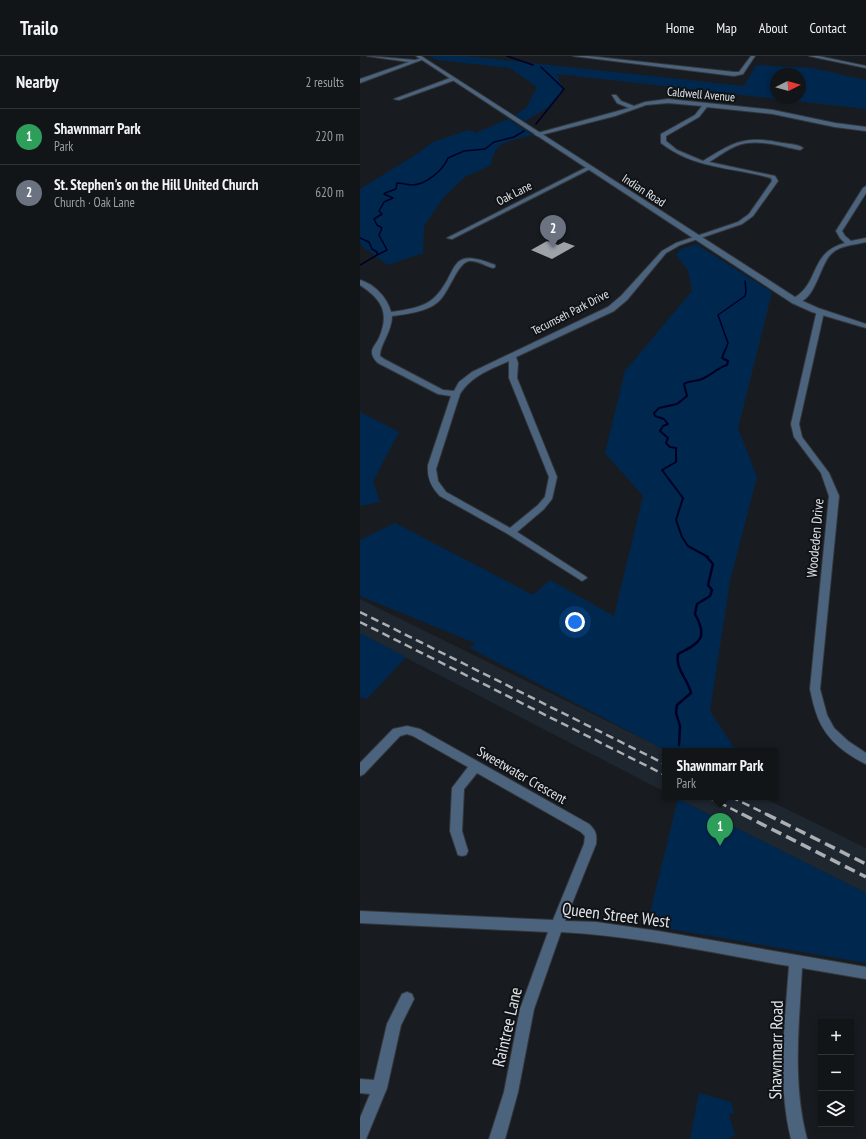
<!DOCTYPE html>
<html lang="en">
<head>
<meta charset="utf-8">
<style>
	:root { --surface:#121518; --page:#1f2225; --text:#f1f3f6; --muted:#9c9fa2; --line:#313437; --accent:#db2777 }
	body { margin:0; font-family:"PT Sans Narrow",sans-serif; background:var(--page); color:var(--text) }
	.controls { position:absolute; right:12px; bottom:12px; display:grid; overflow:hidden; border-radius:0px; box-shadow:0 2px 10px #0003 }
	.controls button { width:36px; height:36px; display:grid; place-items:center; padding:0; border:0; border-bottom:1px solid var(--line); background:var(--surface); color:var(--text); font:20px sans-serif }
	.compass { position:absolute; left:410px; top:12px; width:36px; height:36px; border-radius:50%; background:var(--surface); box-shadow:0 2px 10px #0003; rotate:84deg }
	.you { position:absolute; left:215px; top:566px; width:14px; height:14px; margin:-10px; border:3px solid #fff; border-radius:50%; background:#1a73e8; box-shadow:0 0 0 6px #1a73e833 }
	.badge { display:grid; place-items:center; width:26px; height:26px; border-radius:50%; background:var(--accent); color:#fff; font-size:13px; font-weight:700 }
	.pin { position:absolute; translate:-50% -33px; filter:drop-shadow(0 1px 2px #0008) }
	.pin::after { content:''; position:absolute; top:21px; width:14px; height:12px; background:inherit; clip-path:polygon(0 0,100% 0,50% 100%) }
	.popup { position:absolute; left:302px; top:692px; width:116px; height:52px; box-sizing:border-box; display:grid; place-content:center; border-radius:0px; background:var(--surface); filter:drop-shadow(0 1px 3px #0005); font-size:13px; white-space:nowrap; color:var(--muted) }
	.popup b { font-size:15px; color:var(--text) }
	.popup::after { content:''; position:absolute; left:50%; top:100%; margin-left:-8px; border:8px solid transparent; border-top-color:var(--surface) }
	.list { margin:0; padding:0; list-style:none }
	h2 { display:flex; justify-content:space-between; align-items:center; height:52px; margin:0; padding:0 16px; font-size:17px }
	h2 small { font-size:13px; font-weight:400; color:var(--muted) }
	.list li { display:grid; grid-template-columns:26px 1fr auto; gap:12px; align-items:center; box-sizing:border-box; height:56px; padding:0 16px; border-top:1px solid var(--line) }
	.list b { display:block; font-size:15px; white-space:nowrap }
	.list p { margin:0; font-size:13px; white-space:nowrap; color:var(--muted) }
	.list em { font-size:13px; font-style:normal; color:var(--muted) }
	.icon { flex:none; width:22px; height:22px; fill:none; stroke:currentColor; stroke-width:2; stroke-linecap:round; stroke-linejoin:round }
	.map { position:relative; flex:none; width:506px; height:1083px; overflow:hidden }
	header { display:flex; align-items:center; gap:24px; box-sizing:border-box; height:56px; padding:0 20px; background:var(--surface); border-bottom:1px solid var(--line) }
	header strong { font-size:19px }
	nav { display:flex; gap:22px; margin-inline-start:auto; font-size:14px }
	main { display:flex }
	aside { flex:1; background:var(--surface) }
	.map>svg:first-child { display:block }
	.built { fill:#1e262f }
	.green { fill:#00284f; fill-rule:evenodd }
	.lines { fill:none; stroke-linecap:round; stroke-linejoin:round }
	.stream-far2 { stroke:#000025; stroke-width:1.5 }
	.stream-far1 { stroke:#000025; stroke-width:2 }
	.stream { stroke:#000025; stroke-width:2.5 }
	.building { fill:#9ea3a9 }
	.minor-casing { stroke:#34383c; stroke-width:2 }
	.tertiary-casing { stroke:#34383c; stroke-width:2 }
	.minor { fill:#4c637e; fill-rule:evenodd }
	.tertiary { fill:#4c637e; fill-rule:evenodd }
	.rail-far1 { stroke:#abaeb2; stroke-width:2.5; stroke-dasharray:8 4.5; stroke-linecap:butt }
	.rail { stroke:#abaeb2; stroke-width:3.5; stroke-dasharray:11 5.5; stroke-linecap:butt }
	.labels { text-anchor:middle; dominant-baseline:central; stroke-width:4; stroke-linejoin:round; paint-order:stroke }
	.far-street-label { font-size:12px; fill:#e1e4e7; stroke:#0f1317 }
	.street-label { font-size:14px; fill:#e1e4e7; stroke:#0f1317 }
	.near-street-label { font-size:17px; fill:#e1e4e7; stroke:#0f1317 }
</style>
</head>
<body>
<header>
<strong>Trailo</strong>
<nav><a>Home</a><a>Map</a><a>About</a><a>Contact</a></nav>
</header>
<main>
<aside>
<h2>Nearby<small>2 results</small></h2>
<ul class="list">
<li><span class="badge" style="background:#2e9e5b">1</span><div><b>Shawnmarr Park</b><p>Park</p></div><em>220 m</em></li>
<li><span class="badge" style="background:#6b7280">2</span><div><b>St. Stephen's on the Hill United Church</b><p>Church · Oak Lane</p></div><em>620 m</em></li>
</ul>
</aside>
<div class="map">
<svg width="506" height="1083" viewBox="0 0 506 1083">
	<rect width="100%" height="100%" fill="#181c20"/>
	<g class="built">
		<polygon points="0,543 308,695 305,695 305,736 0,578"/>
		<polygon points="314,741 402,741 506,792 506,837"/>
	</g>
	<g class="green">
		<path d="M70,0h36l278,30 12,-21 56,3 54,12v29l-309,-35 6,17 -12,15 -26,15 -10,-6 11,-7 11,-21 -27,-19 -73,-8zM416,18h24v24h-24z"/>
		<path d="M148,63l25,16c-21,6 -39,4 -42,30l-26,12 -22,21 -19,28 -1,27 -35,12 -25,-18 -3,-4v-54l54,-33 19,-14 36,-12 7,3z"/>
		<polygon points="336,188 412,236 378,372 397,421 370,525 350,655 376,695 307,695 110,592 115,587 0,540 0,484 35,467 173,539 190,524 254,560 283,440 245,397 265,315 332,235 328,214 316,199 321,193"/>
		<polygon points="0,356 39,376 13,425 20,446 0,450"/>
		<polygon points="0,577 46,601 7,643 0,641"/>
		<polygon points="318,743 506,837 506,907 287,869"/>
		<polygon points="339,1037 371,1046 374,1057 369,1058 375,1080 370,1081 370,1083 330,1083"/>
	</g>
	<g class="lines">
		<g class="stream-far2">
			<polyline points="147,0 173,9"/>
			<polyline points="176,68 204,33 181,11"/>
			<polyline points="0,182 9,186 12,193 17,196 17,199 0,209"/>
			<path d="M17,199l10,-5 -8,-15 3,-7 -5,-3 -3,-6 8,-5 -3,-3 5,-9 9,-4 -9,-4 1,-1 11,-4 1,-6c5,0 11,2 16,2 14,-1 30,-15 35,-27l16,-7 21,-2 9,-7 20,-5 10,-6"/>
			<polyline points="365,295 368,287 358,259 385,240 386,235 385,225"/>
		</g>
		<path class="stream-far1" d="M348,501l-20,-11 -6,-9 -6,-17 7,-22 -21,-28 14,-8v-14l-6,-1 -4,-4 2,-5 -8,-7 3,-5 5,-2 -4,-5 -9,-3 -1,-3 5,-5 18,-4 10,-8 -3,-12c6,-4 12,-2 18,-5 10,-4 15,-11 25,-14l1,-4 -6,-3 3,-8"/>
		<path class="stream" d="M319,689l1,-19 -4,-13 1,-8 14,-12c-3,-14 -16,-24 -13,-39 21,-11 31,-15 17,-40l2,-10 13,-8 2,-6 -4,-5 5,-21 -7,-8"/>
	</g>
	<polygon class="building" points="187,185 198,189 204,186 215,190 192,203 171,194"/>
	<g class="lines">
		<defs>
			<g id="minor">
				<polygon points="7,0 55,4 62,2 64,3 0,27 0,23 49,6"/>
				<polygon points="213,0 228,0 374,16 379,16 391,0 395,0 383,18 374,20"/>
				<polygon points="449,0 458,0 506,10 506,12"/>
				<polygon points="93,21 95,24 39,44 34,43"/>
				<path d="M252,39h4l5,6 13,5 11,-4 23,-3 105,11 62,13 31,4v4l-31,-4 -62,-13 -66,-7 -8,10 -33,19v5l11,9 26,11c31,-19 42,-26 79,-18 7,1 16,1 21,5l-3,2c-21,-4 -44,-12 -64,-4 -10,4 -18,11 -27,16l66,14 3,5 -25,35 -11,8 -62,21 -14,8 -39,47 -13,11 -98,46 2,6 -1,15 40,99 -5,22 -8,10 -27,23 68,44 2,2 -5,3 -74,-47 -68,-38c-9,-9 -13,-18 -12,-31l23,-69 -13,-2 -60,-31c-3,-3 -6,-6 -6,-11 0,-5 5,-9 7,-14 11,-25 3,-39 -19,-53v-5c14,4 27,17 31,32 14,-2 32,-4 43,-14 26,-25 12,-53 61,-33v2l-2,1c-8,-2 -15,-8 -24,-7 -12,2 -20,32 -31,41 -12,10 -31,12 -46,14 0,16 -13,30 -12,40l4,3 59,31 11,1 5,-9 13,-10 136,-65 13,-11 41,-45 14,-8 62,-21 11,-8 23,-33 -1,-3c-39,-11 -77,-9 -110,-35v-9l34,-19 7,-9 -34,-3 -22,2 -31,11 -78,20 -3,-2 95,-26 -12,-5zM149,305v17l40,99 -4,20 -7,8 -28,23 -64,-36 -8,-11 -2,-12 24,-75c11,-18 31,-25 49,-33z"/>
				<polygon points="227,111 232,112 92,183 87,182"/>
				<path d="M506,130v7l-24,38 3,5 6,5 15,-3v4c-12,3 -26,3 -35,12 -12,11 -16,52 -39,49v-4c29,-15 16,-46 53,-56l-5,-5 -4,-7 27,-43z"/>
				<path d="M457,254l7,2 -25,112 3,13 27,36 10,23 -19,193 7,26 7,13 14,13 18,12v11c-7,-3 -13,-7 -19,-11 -25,-18 -31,-35 -37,-64l19,-193 -8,-23 -27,-36 -3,-13z"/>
				<path d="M47,670l13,3 169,95c7,7 8,10 7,20l-31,77 31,1 62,9 208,36v12l-64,-11c-3,58 -10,114 5,171h-16c-14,-57 -6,-115 -2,-173 -76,-13 -151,-30 -228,-34l-27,77 -16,83 -13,47h-16l15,-47 16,-83 28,-77 -188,-9v-12l193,9 31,-76 1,-8 -4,-4 -104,-59 -13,16 -2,42 6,20 -2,4 -4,1 -4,-1 -8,-24 2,-43 16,-21 -55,-31 -6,-2 -7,2 -36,38 -4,2v-13l33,-34z"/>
				<polygon points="47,936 52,938 54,943 41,969 27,1032 6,1083 0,1083 0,1062 10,1038 0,1037 0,1023 14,1024 27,968 42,938"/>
			</g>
			<polygon id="tertiary" points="56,0 61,0 438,243 458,252 506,268 506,272 452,256 432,247"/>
		</defs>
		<use href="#minor" class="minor-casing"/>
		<use href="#tertiary" class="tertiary-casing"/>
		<use href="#minor" class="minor"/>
		<use href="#tertiary" class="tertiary"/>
		<g class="rail-far1">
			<polyline points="0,556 305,708"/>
			<polyline points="0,566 305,719"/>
			<polyline points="348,741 384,759"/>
			<polyline points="371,741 408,759"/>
		</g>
		<g class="rail">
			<polyline points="382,758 506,821"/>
			<polyline points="406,758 506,808"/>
		</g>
	</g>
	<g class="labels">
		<g class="far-street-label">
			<text transform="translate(341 38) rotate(5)">Caldwell Avenue</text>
			<text transform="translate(284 134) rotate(33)">Indian Road</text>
			<text transform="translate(154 137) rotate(-27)">Oak Lane</text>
			<text transform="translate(210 256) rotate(-27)">Tecumseh Park Drive</text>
		</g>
		<g class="street-label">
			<text transform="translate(455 482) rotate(-85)">Woodeden Drive</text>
			<text transform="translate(162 719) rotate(30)">Sweetwater Crescent</text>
		</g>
		<g class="near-street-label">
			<text transform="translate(256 859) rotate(7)">Queen Street West</text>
			<text transform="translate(147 971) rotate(-77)">Raintree Lane</text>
			<text transform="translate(416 994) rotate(-89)">Shawnmarr Road</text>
		</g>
	</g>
</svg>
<div class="controls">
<button>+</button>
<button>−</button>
<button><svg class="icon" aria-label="layers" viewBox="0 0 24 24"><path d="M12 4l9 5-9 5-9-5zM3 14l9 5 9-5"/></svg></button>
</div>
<svg class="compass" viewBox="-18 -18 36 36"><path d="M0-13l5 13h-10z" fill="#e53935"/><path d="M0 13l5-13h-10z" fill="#9c9fa2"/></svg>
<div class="you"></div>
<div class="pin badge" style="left:360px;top:790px;background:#2e9e5b">1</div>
<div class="popup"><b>Shawnmarr Park</b>Park</div>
<div class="pin badge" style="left:193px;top:192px;background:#6b7280">2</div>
</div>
</main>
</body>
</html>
